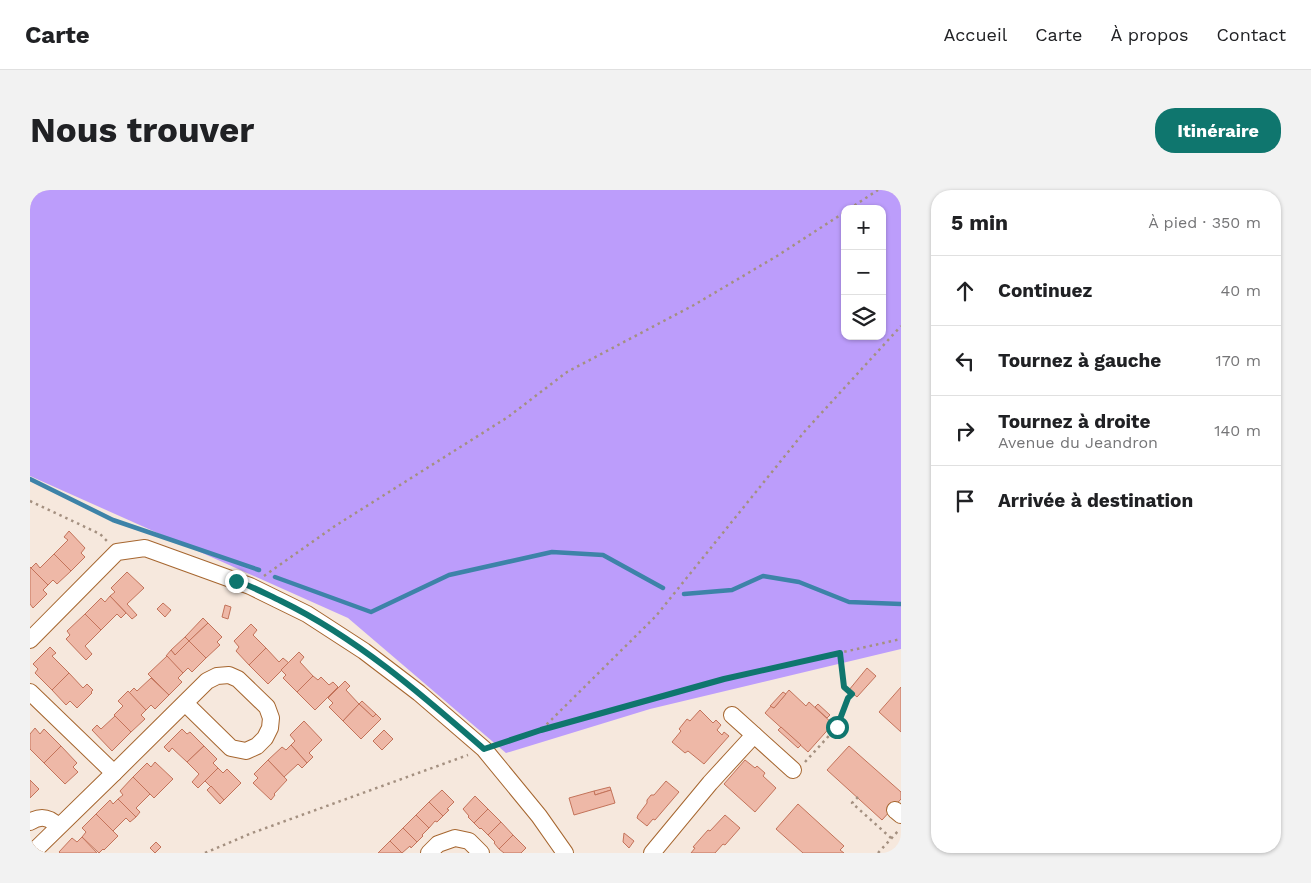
<!DOCTYPE html>
<html lang="fr">
<head>
<meta charset="utf-8">
<style>
	:root { --surface:#fff; --page:#f2f2f2; --text:#202124; --muted:#757577; --line:#e0e0e0; --accent:#0f766e }
	body { margin:0; font-family:"Work Sans",sans-serif; background:var(--page); color:var(--text) }
	.controls { position:absolute; right:15px; top:15px; display:grid; overflow:hidden; border-radius:10px; box-shadow:0 1px 4px #0004 }
	.controls button { width:45px; height:45px; display:grid; place-items:center; padding:0; border:0; border-bottom:1px solid var(--line); background:var(--surface); color:var(--text); font:25px sans-serif }
	.stop { position:absolute; width:15px; height:15px; margin:-11px; border:4px solid #0f766e; border-radius:50%; background:#fff }
	.stop.end { background:#0f766e; border-color:#fff; box-shadow:0 1px 5px #0008 }
	.list { margin:0; padding:0; list-style:none }
	h2 { display:flex; justify-content:space-between; align-items:center; height:65px; margin:0; padding:0 20px; font-size:21px }
	h2 small { font-size:16px; font-weight:400; color:var(--muted) }
	.list li { display:grid; grid-template-columns:32px 1fr auto; gap:15px; align-items:center; box-sizing:border-box; height:70px; padding:0 20px; border-top:1px solid var(--line) }
	.list b { display:block; font-size:19px; white-space:nowrap }
	.list p { margin:0; font-size:16px; white-space:nowrap; color:var(--muted) }
	.list em { font-size:16px; font-style:normal; color:var(--muted) }
	.icon { flex:none; width:28px; height:28px; fill:none; stroke:currentColor; stroke-width:2; stroke-linecap:round; stroke-linejoin:round }
	.map { position:relative; flex:none; width:871px; height:663px; overflow:hidden; border-radius:20px }
	header { display:flex; align-items:center; gap:30px; box-sizing:border-box; height:70px; padding:0 25px; background:var(--surface); border-bottom:1px solid var(--line) }
	header strong { font-size:24px }
	nav { display:flex; gap:28px; margin-inline-start:auto; font-size:18px }
	.intro { display:flex; align-items:center; justify-content:space-between; box-sizing:border-box; height:120px; padding:0 30px }
	h1 { margin:0; font-size:35px }
	.button { padding:12px 22px; border-radius:20px; background:var(--accent); color:#fff; font-size:18px; font-weight:700 }
	main { display:flex; gap:30px; padding:0 30px }
	aside { flex:1; background:var(--surface); border-radius:20px; box-shadow:0 1px 4px #0004 }
	.map>svg:first-child { display:block }
	.forest { fill:#bc9dfb; fill-rule:evenodd }
	.lines { fill:none; stroke-linecap:round; stroke-linejoin:round }
	.stream { stroke:#3d83a8; stroke-width:4.5 }
	.building { fill:#eeb8a7; stroke:#c3735a }
	.minor-casing { stroke:#a6662f; stroke-width:18 }
	.path { stroke:#a49080; stroke-width:2.5; stroke-dasharray:2.5 4; stroke-linecap:butt }
	.minor { stroke:#fff; stroke-width:16 }
	.route { stroke:#0f766e; stroke-width:6 }
</style>
</head>
<body>
<header>
<strong>Carte</strong>
<nav><a>Accueil</a><a>Carte</a><a>À propos</a><a>Contact</a></nav>
</header>
<div class="intro"><h1>Nous trouver</h1><a class="button">Itinéraire</a></div>
<main>
<div class="map">
<svg width="871" height="663" viewBox="0 0 871 663">
	<rect width="100%" height="100%" fill="#f6e8dd"/>
	<path class="forest" d="M0,0h871v459l-251,60 -144,44 -158,-135 -318,-142zM815,19h37v127h-37z"/>
	<g class="lines">
		<g class="stream">
			<polyline points="0,289 83,330 229,380"/>
			<polyline points="245,387 341,422 419,385 522,362 573,365 633,398"/>
			<polyline points="654,404 702,400 733,386 769,392 819,412 871,414"/>
		</g>
	</g>
	<g class="building">
		<polygon points="39,341 55,358 51,363 55,367 41,381 24,364 38,350 34,347"/>
		<polygon points="24,364 41,381 27,394 23,390 18,395 1,378 6,373 10,378"/>
		<polygon points="0,377 18,395 13,400 17,404 3,418 0,414"/>
		<polygon points="97,382 114,398 97,414 107,425 102,429 80,406 85,402 81,398"/>
		<polygon points="80,406 96,423 91,428 87,424 71,440 55,424 71,408 75,412"/>
		<polygon points="133,413 141,420 135,427 127,419"/>
		<polygon points="195,415 201,417 198,429 192,427"/>
		<polygon points="55,424 71,440 55,456 62,464 56,470 36,449 40,445 37,441"/>
		<polygon points="173,428 178,433 159,451 155,447"/>
		<polygon points="178,433 192,447 187,452 190,455 176,468 159,451"/>
		<polygon points="221,434 227,440 223,445 236,458 219,475 206,461 209,457 204,451"/>
		<polygon points="155,447 159,451 145,465 141,460"/>
		<polygon points="159,451 176,468 162,482 158,478 153,483 136,466 141,460 145,465"/>
		<polygon points="20,457 26,463 22,466 39,483 22,500 5,483 8,479 3,474"/>
		<polygon points="236,458 249,472 253,468 259,473 238,494 219,475"/>
		<polygon points="269,462 274,467 270,472 283,486 267,502 253,488 256,485 251,480"/>
		<polygon points="137,466 153,483 148,488 152,492 139,505 118,484"/>
		<polygon points="837,478 846,486 827,507 819,500"/>
		<polygon points="39,483 53,498 57,494 63,500 61,502 62,503 47,518 40,511 36,515 22,500"/>
		<polygon points="283,486 288,490 291,487 299,495 303,492 308,497 285,520 267,502"/>
		<polygon points="121,488 139,505 125,519 121,515 116,520 99,503 104,498 107,501"/>
		<polygon points="315,491 320,496 316,500 329,514 313,531 299,517 303,513 298,508"/>
		<polygon points="871,497 871,542 849,522"/>
		<polygon points="759,500 776,516 779,512 803,534 778,562 735,523 741,516 744,518"/>
		<polygon points="98,501 116,520 111,525 115,529 101,542 84,525 93,516 88,511"/>
		<polygon points="753,502 756,504 744,518 740,516"/>
		<polygon points="332,511 346,524 343,527 329,514"/>
		<polygon points="329,514 343,527 346,524 351,529 331,549 313,531"/>
		<polygon points="788,514 800,525 797,528 785,517"/>
		<polygon points="670,520 683,533 686,530 691,535 687,540 692,545 694,542 699,546 674,574 658,561 655,563 642,552 651,541 649,539 657,529 660,531"/>
		<polygon points="85,526 101,542 82,561 62,540 67,535 71,539"/>
		<polygon points="274,531 292,550 279,563 283,567 277,573 261,555 265,551 260,545"/>
		<polygon points="751,537 771,555 768,558 748,540"/>
		<polygon points="5,538 10,544 14,539 31,556 14,573 0,559 0,544"/>
		<polygon points="152,539 157,544 160,542 174,556 157,572 142,558 139,562 134,557"/>
		<polygon points="354,540 363,549 352,560 343,551"/>
		<polygon points="261,555 277,573 272,578 268,574 254,587 238,570 252,557 256,560"/>
		<polygon points="31,556 47,573 43,577 48,582 35,594 14,573"/>
		<polygon points="174,556 187,569 183,573 188,578 168,598 162,592 169,584 157,572"/>
		<polygon points="819,556 871,602 871,609 852,630 797,580"/>
		<polygon points="238,570 257,590 244,604 245,605 241,610 223,593 228,588 224,584"/>
		<polygon points="715,570 725,578 727,576 735,583 733,586 746,598 725,622 694,594"/>
		<polygon points="125,572 143,589 124,608 103,587 117,573 121,577"/>
		<polygon points="188,578 193,583 197,579 211,593 194,610 175,591"/>
		<polygon points="103,587 120,604 106,618 110,622 106,627 88,609 93,605 90,601"/>
		<polygon points="0,590 9,599 0,608"/>
		<polygon points="636,591 649,602 625,630 623,629 617,636 607,628 608,625 617,613 617,610 621,605 624,605"/>
		<polygon points="181,596 194,610 190,614 177,600"/>
		<polygon points="580,597 581,600 565,605 564,601"/>
		<polygon points="412,600 424,612 417,619 419,620 413,626 399,612"/>
		<polygon points="581,600 585,613 544,625 539,608 564,601 565,605"/>
		<polygon points="445,606 458,619 444,633 438,627 439,626 433,619"/>
		<polygon points="88,609 106,627 100,632 96,628 83,641 66,624 80,610 83,614"/>
		<polygon points="399,612 413,626 407,632 405,631 399,638 386,625"/>
		<polygon points="768,614 814,656 810,660 814,663 773,663 746,639"/>
		<polygon points="458,619 471,632 458,645 451,638 450,639 444,633"/>
		<polygon points="66,624 88,646 74,660 73,659 69,663 52,647 56,642 52,638"/>
		<polygon points="386,625 399,638 392,645 393,646 387,652 373,638"/>
		<polygon points="695,625 710,638 695,655 693,654 685,663 661,663 665,658 663,657 678,640 680,641"/>
		<polygon points="471,632 483,645 469,659 464,653 465,652 458,645"/>
		<polygon points="373,638 387,652 381,658 380,656 372,663 360,651"/>
		<polygon points="594,643 604,651 599,658 593,652"/>
		<polygon points="483,645 496,658 491,663 474,663 469,659"/>
		<polygon points="52,647 67,663 30,663 29,662 42,648 47,652"/>
		<polygon points="360,651 372,663 348,663"/>
		<polygon points="126,652 131,657 125,663 120,658"/>
	</g>
	<g class="lines">
		<defs>
			<g id="minor">
				<polyline points="0,450 87,362 115,358 220,396 277,424 334,461 389,503 454,559 509,626 535,663"/>
				<polyline points="0,502 84,583 177,491 187,486 199,485 208,489 237,517 241,528 240,538 235,548 227,556 216,561 201,558 155,513"/>
				<polyline points="702,525 763,580"/>
				<polyline points="865,620 871,625"/>
				<path d="M0,632c11,-7 19,-5 28,4"/>
				<polyline points="2,663 84,583"/>
				<polyline points="399,663 408,654 425,648 439,651 451,663"/>
				<polyline points="622,663 680,593 724,545"/>
			</g>
		</defs>
		<use href="#minor" class="minor-casing"/>
		<g class="path">
			<polyline points="819,19 848,0"/>
			<polyline points="0,311 70,344 78,352"/>
			<polyline points="234,386 305,336 478,227 537,182 664,115 747,66 815,22"/>
			<polyline points="512,539 626,426 775,241 871,136"/>
			<polyline points="469,554 511,540 694,489 871,449"/>
			<polyline points="775,572 807,537 818,508 822,504 814,497 810,463"/>
			<polyline points="828,607 822,613 861,648"/>
			<polyline points="175,663 222,643 438,565"/>
			<polyline points="848,663 869,640"/>
		</g>
		<use href="#minor" class="minor"/>
	</g>
	<g class="lines">
		<path class="route" d="M206,391c16,5 30,13 45,20 76,37 140,93 203,148l57,-19 183,-51 116,-26 4,34 8,7 -4,4 -11,29"/>
	</g>
</svg>
<div class="controls">
<button>+</button>
<button>−</button>
<button><svg class="icon" aria-label="layers" viewBox="0 0 24 24"><path d="M12 4l9 5-9 5-9-5zM3 14l9 5 9-5"/></svg></button>
</div>
<div class="stop" style="left:807px;top:537px"></div>
<div class="stop end" style="left:206px;top:391px"></div>
</div>
<aside>
<h2>5 min<small>À pied · 350 m</small></h2>
<ul class="list">
<li><svg class="icon" aria-label="ahead" viewBox="0 0 24 24"><path d="M12 20V5M6 11l6-6 6 6"/></svg><div><b>Continuez</b></div><em>40 m</em></li>
<li><svg class="icon" aria-label="left" viewBox="0 0 24 24"><path d="M17 20v-9H6M10 6l-5 5 5 5"/></svg><div><b>Tournez à gauche</b></div><em>170 m</em></li>
<li><svg class="icon" aria-label="right" viewBox="0 0 24 24"><path d="M7 20v-9h11M14 6l5 5-5 5"/></svg><div><b>Tournez à droite</b><p>Avenue du Jeandron</p></div><em>140 m</em></li>
<li><svg class="icon" aria-label="arrive" viewBox="0 0 24 24"><path d="M6 21V4h12l-3 4 3 4H6"/></svg><div><b>Arrivée à destination</b></div></li>
</ul>
</aside>
</main>
</body>
</html>
